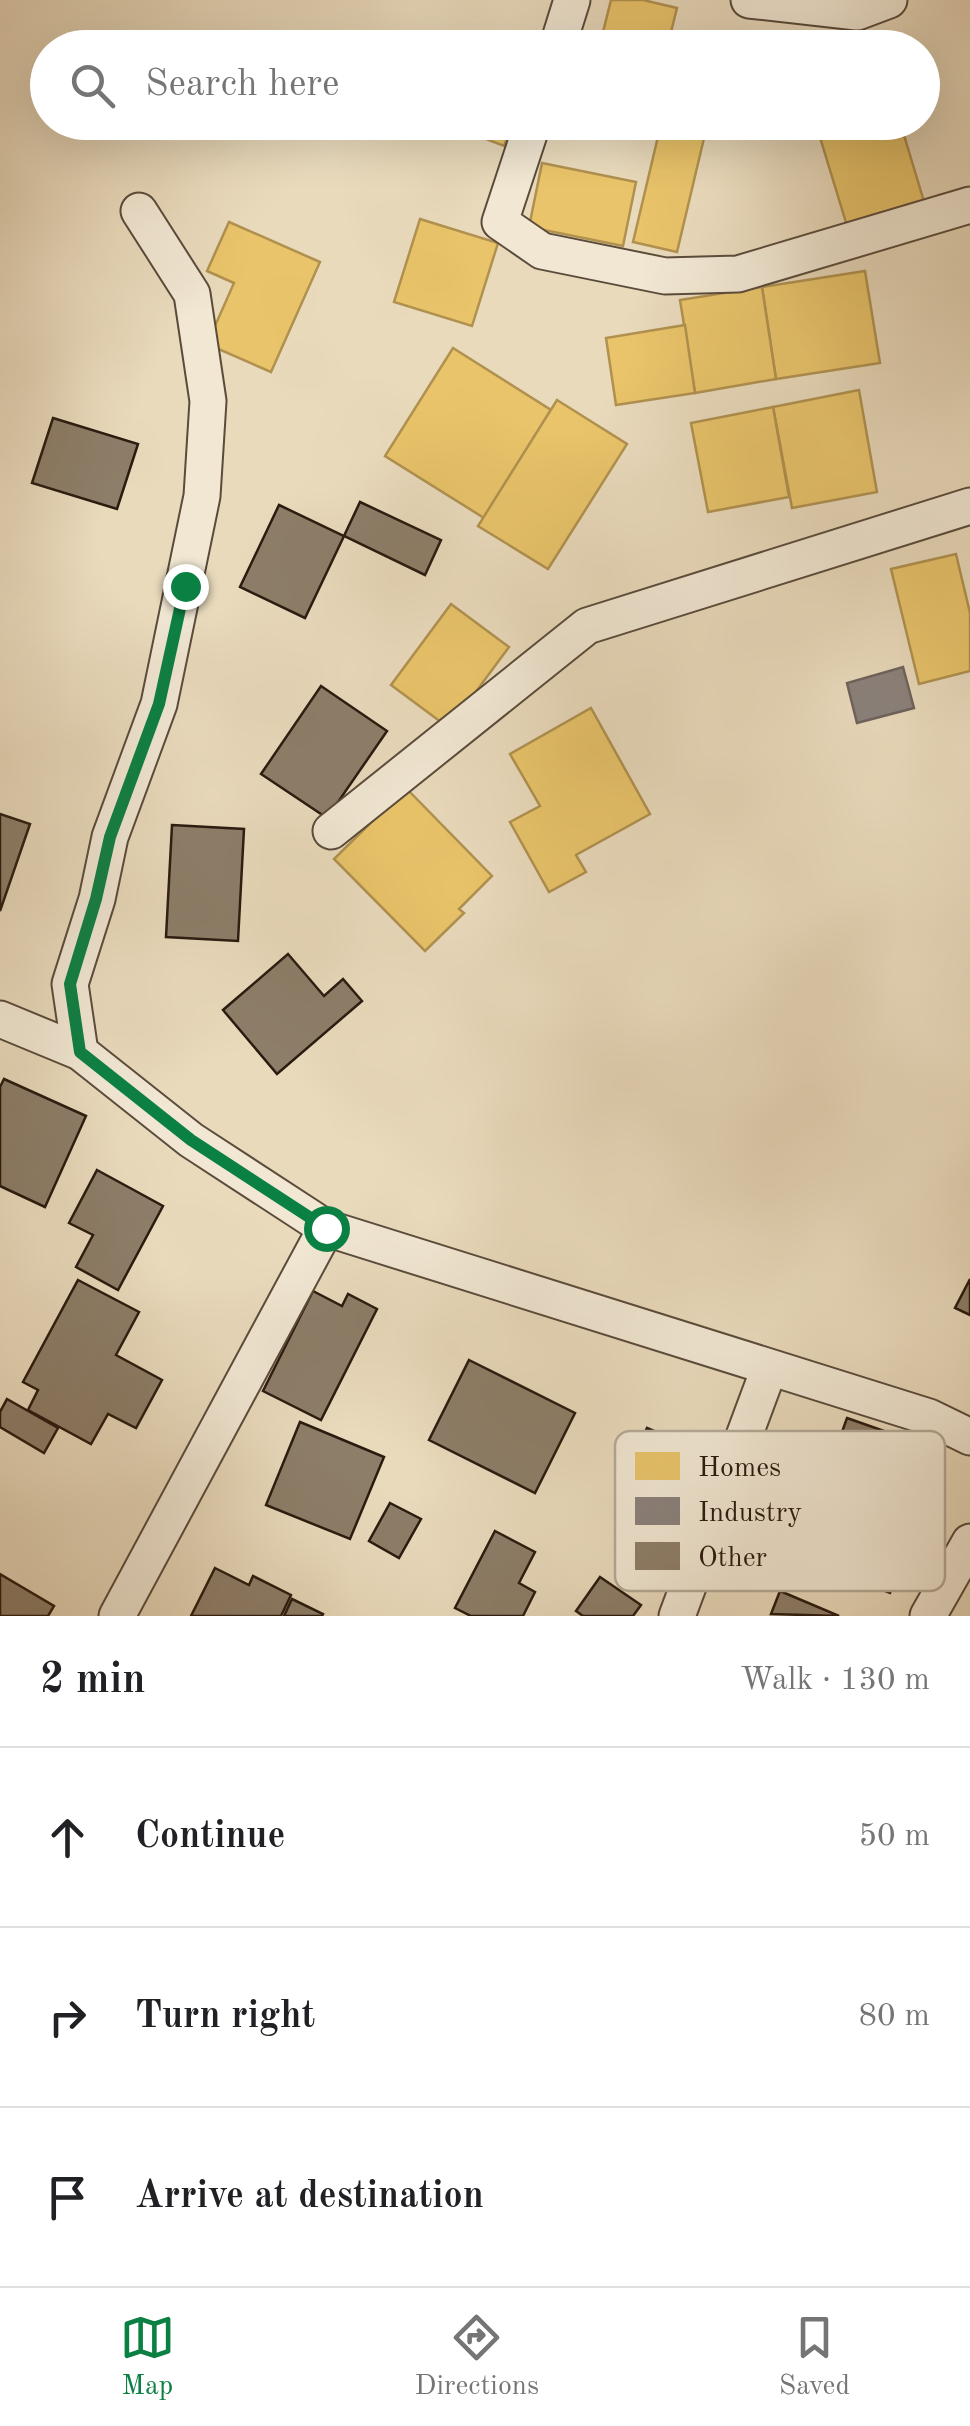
<!DOCTYPE html>
<html lang="en">
<head>
<meta charset="utf-8">
<style>
	:root { --surface:#fff; --page:#f2f2f2; --text:#202124; --muted:#757577; --line:#e0e0e0; --accent:#0b8043 }
	body { margin:0; font-family:"Old Standard TT",serif; background:var(--page); color:var(--text) }
	.stop { position:absolute; width:30px; height:30px; margin:-22px; border:8px solid #0b8043; border-radius:50%; background:#fff }
	.stop.end { background:#0b8043; border-color:#fff; box-shadow:0 2px 10px #0008 }
	.list { margin:0; padding:0; list-style:none }
	h2 { display:flex; justify-content:space-between; align-items:center; height:130px; margin:0; padding:0 40px; font-size:42px }
	h2 small { font-size:32px; font-weight:400; color:var(--muted) }
	.list li { display:grid; grid-template-columns:65px 1fr auto; gap:30px; align-items:center; box-sizing:border-box; height:180px; padding:0 40px; border-top:2px solid var(--line) }
	.list b { display:block; font-size:38px; white-space:nowrap }
	.list em { font-size:32px; font-style:normal; color:var(--muted) }
	.icon { flex:none; width:55px; height:55px; fill:none; stroke:currentColor; stroke-width:2; stroke-linecap:round; stroke-linejoin:round }
	.map { position:relative; flex:none; width:970px; height:1616px; overflow:hidden }
	.search { position:absolute; background:var(--surface); box-shadow:0 10px 40px #0002; left:30px; right:30px; top:30px; height:110px; display:flex; align-items:center; gap:25px; box-sizing:border-box; padding:0 35px; border-radius:55px; color:var(--muted); font-size:38px }
	.sheet { height:670px; background:var(--surface) }
	nav { display:flex; justify-content:space-around; align-items:center; box-sizing:border-box; height:140px; border-top:2px solid var(--line); background:var(--surface); font-size:28px; color:var(--muted) }
	nav a { display:grid; justify-items:center; gap:5px }
	nav .on { color:var(--accent) }
	.map>svg:first-child { display:block }
	.homes { fill:#e9c46a; stroke:#b0914f; stroke-width:2.5 }
	.industry { fill:#8a817c; stroke:#6d625c; stroke-width:2.5 }
	.building { fill:#8d7e69; stroke:#2a1b10; stroke-width:2.5 }
	.lines { fill:none; stroke-linecap:round; stroke-linejoin:round }
	.minor-casing { stroke:#5a4b3b; stroke-width:39 }
	.minor { stroke:#f1e7d3; stroke-width:35 }
	.route { stroke:#0b8043; stroke-width:12 }
	.key { fill:#f1e7d3; stroke:#b5aa98; stroke-width:2.5 }
	.key-label { font-size:28px; fill:#2a1b10 }
</style>
</head>
<body>
<div class="map">
<svg width="970" height="1616" viewBox="0 0 970 1616">
	<rect width="100%" height="100%" fill="#e9dabc"/>
	<filter id="stains"><feTurbulence type="fractalNoise" baseFrequency=".002" numOctaves="4"/><feColorMatrix values="0 0 0 0 .2 0 0 0 0 .09 0 0 0 0 .02 0 0 0 .5 -.17"/></filter>
	<radialGradient id="worn" r=".72"><stop offset=".6" stop-color="#630" stop-opacity="0"/><stop offset="1" stop-color="#630" stop-opacity=".3"/></radialGradient>
	<g class="homes">
		<polygon points="611,0 643,0 677,8 667,48 599,48"/>
		<polygon points="442,122 513,122 504,146"/>
		<polygon points="724,122 801,122 800,136 723,128"/>
		<polygon points="856,122 900,122 925,205 848,229 819,134"/>
		<polygon points="661,124 705,134 677,252 633,242"/>
		<polygon points="542,163 636,182 623,246 529,227"/>
		<polygon points="420,219 498,243 472,326 394,302"/>
		<polygon points="229,222 320,262 271,372 207,344 234,283 207,271"/>
		<polygon points="865,271 880,363 776,379 762,287"/>
		<polygon points="762,287 776,379 695,393 680,300"/>
		<polygon points="685,325 695,393 616,405 606,338"/>
		<polygon points="453,348 551,410 484,518 385,456"/>
		<polygon points="859,390 877,492 792,508 773,407"/>
		<polygon points="557,400 627,444 548,569 478,526"/>
		<polygon points="773,407 789,497 708,512 691,423"/>
		<polygon points="956,554 970,613 970,671 919,684 891,569"/>
		<polygon points="451,604 509,647 449,728 391,685"/>
		<polygon points="591,708 650,814 576,855 586,872 549,892 510,822 540,806 510,754"/>
		<polygon points="406,788 492,876 459,909 464,913 425,951 334,859"/>
	</g>
	<polygon class="industry" points="903,667 914,708 857,723 847,683"/>
	<g class="building">
		<polygon points="53,418 138,444 117,509 32,483"/>
		<polygon points="360,502 441,540 425,575 344,536"/>
		<polygon points="279,505 344,536 305,618 240,587"/>
		<polygon points="321,686 387,731 327,818 261,774"/>
		<polygon points="0,814 30,824 0,911"/>
		<polygon points="172,825 244,829 238,941 166,937"/>
		<polygon points="288,954 324,996 343,979 362,1001 277,1074 223,1010"/>
		<polygon points="4,1079 86,1116 45,1207 0,1186 0,1087"/>
		<polygon points="97,1170 163,1206 118,1290 76,1267 93,1235 69,1223"/>
		<polygon points="970,1279 970,1315 955,1308"/>
		<polygon points="78,1280 139,1312 116,1355 162,1380 136,1428 108,1414 91,1444 28,1410 38,1390 23,1382"/>
		<polygon points="313,1291 342,1306 348,1294 377,1309 321,1420 263,1391"/>
		<polygon points="469,1360 575,1413 535,1493 429,1440"/>
		<polygon points="7,1399 58,1428 44,1453 0,1427 0,1412"/>
		<polygon points="847,1418 887,1432 877,1457 838,1443"/>
		<polygon points="300,1422 384,1457 350,1539 266,1505"/>
		<polygon points="647,1428 696,1449 668,1513 618,1492"/>
		<polygon points="871,1499 920,1518 890,1593 841,1574"/>
		<polygon points="390,1503 421,1519 399,1558 369,1541"/>
		<polygon points="495,1531 535,1552 519,1583 535,1592 523,1616 471,1616 455,1608"/>
		<polygon points="215,1568 249,1585 253,1576 291,1595 281,1616 191,1616"/>
		<polygon points="0,1574 54,1606 48,1616 0,1616"/>
		<polygon points="600,1577 641,1605 633,1616 583,1616 576,1611"/>
		<polygon points="780,1591 839,1616 771,1614"/>
		<polygon points="292,1599 323,1614 322,1616 284,1616"/>
	</g>
	<g class="lines">
		<defs>
			<g id="minor">
				<polyline points="749,0 857,12 889,0"/>
				<polyline points="557,48 572,0"/>
				<polyline points="533,122 500,222 542,251 665,276 738,274 970,205"/>
				<polyline points="331,831 587,626 970,506"/>
				<polyline points="0,1019 80,1052 191,1140 326,1228 929,1417 970,1437"/>
				<polyline points="80,1052 70,984 97,899 110,837 159,704 202,496 208,401 192,294 139,211"/>
				<polyline points="117,1616 326,1228"/>
				<polyline points="677,1616 769,1369"/>
				<polyline points="928,1616 970,1542"/>
			</g>
		</defs>
		<use href="#minor" class="minor-casing"/>
		<use href="#minor" class="minor"/>
	</g>
	<g class="lines">
		<polyline class="route" points="185,586 159,704 110,837 96,899 70,984 80,1052 191,1140 326,1228"/>
	</g>
	<rect x="615" y="1431" width="330" height="160" rx="15" class="key"/>
	<rect x="635" y="1452" width="45" height="28" fill="#e9c46a"/>
	<rect x="635" y="1497" width="45" height="28" fill="#8a817c"/>
	<rect x="635" y="1542" width="45" height="28" fill="#8d7e69"/>
	<g class="key-label">
		<text x="698" y="1476">Homes</text>
		<text x="698" y="1521">Industry</text>
		<text x="698" y="1566">Other</text>
	</g>
	<rect width="100%" height="100%" filter="url(#stains)"/>
	<rect width="100%" height="100%" fill="url(#worn)"/>
</svg>
<div class="stop" style="left:326px;top:1228px"></div>
<div class="stop end" style="left:185px;top:586px"></div>
<div class="search"><svg class="icon" aria-label="search" viewBox="0 0 24 24"><circle cx="10" cy="10" r="6"/><path d="M15 15l6 6"/></svg>Search here</div>
</div>
<section class="sheet">
<h2>2 min<small>Walk · 130 m</small></h2>
<ul class="list">
<li><svg class="icon" aria-label="ahead" viewBox="0 0 24 24"><path d="M12 20V5M6 11l6-6 6 6"/></svg><div><b>Continue</b></div><em>50 m</em></li>
<li><svg class="icon" aria-label="right" viewBox="0 0 24 24"><path d="M7 20v-9h11M14 6l5 5-5 5"/></svg><div><b>Turn right</b></div><em>80 m</em></li>
<li><svg class="icon" aria-label="arrive" viewBox="0 0 24 24"><path d="M6 21V4h12l-3 4 3 4H6"/></svg><div><b>Arrive at destination</b></div></li>
</ul>
</section>
<nav>
<a class="on"><svg class="icon" aria-label="map" viewBox="0 0 24 24"><path d="M3 6l6-2 6 2 6-2v14l-6 2-6-2-6 2zM9 4v14M15 6v14"/></svg>Map</a>
<a><svg class="icon" aria-label="directions" viewBox="0 0 24 24"><path d="M12 3l9 9-9 9-9-9zM9 14v-3h6M13 9l2 2-2 2"/></svg>Directions</a>
<a><svg class="icon" aria-label="saved" viewBox="0 0 24 24"><path d="M7 4h10v16l-5-4-5 4z"/></svg>Saved</a>
</nav>
</body>
</html>
